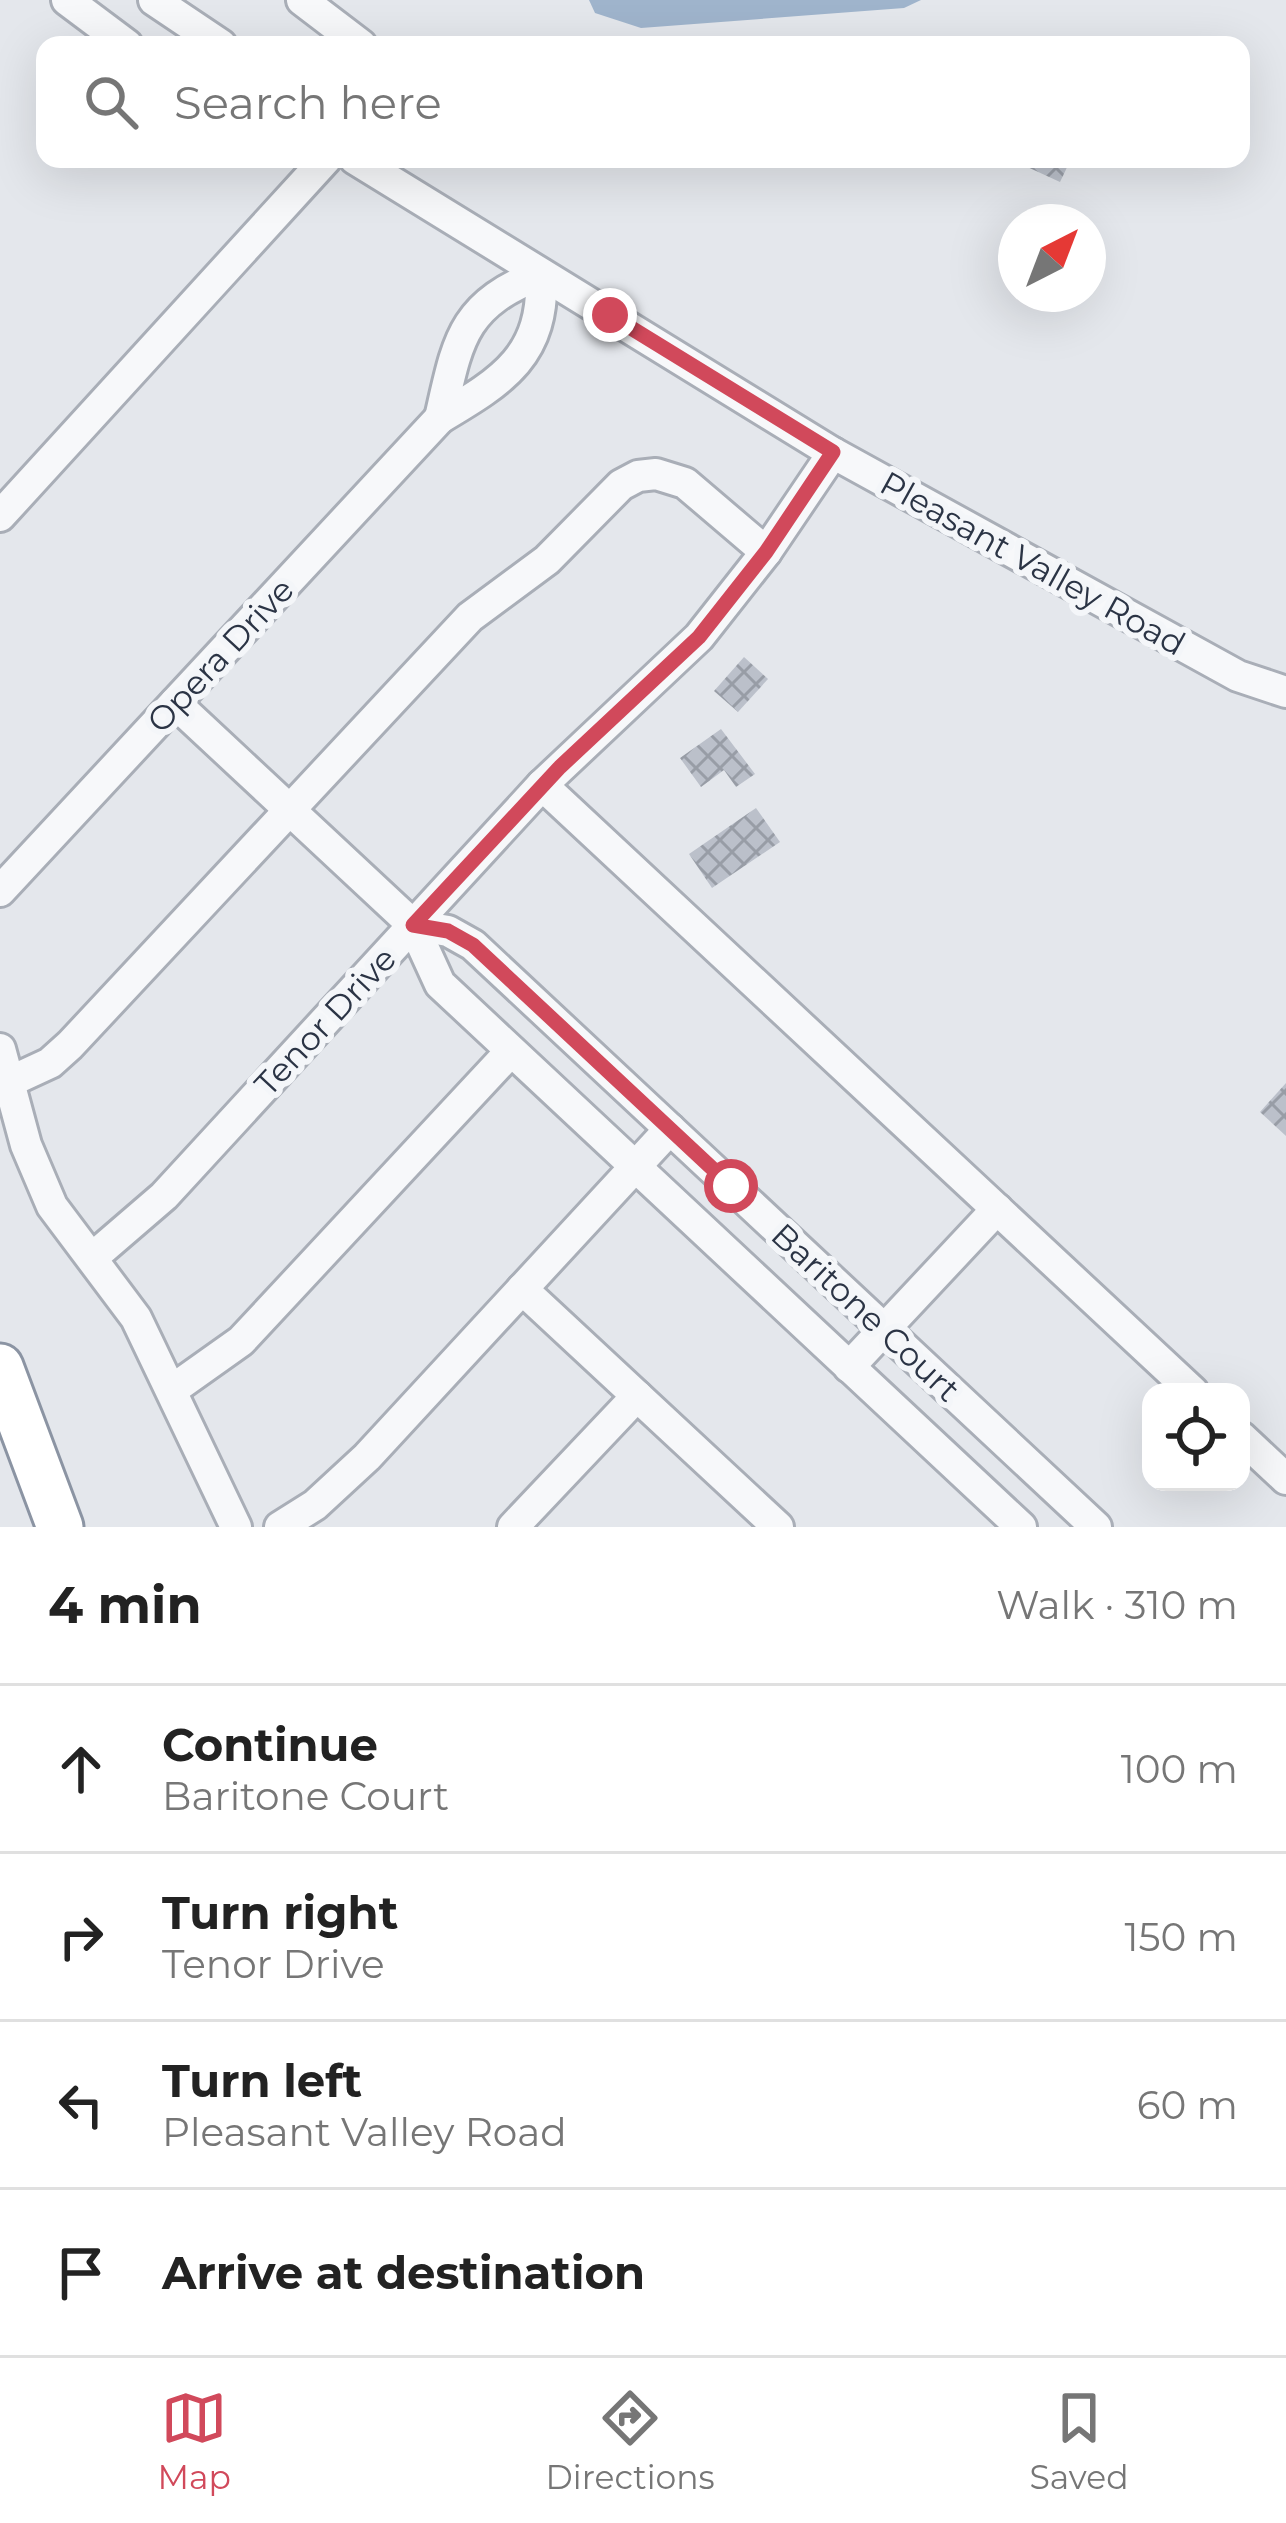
<!DOCTYPE html>
<html lang="en">
<head>
<meta charset="utf-8">
<style>
	:root { --surface:#fff; --page:#f6f6f6; --text:#222; --muted:#767676; --line:#e0e0e0; --accent:#d1495b }
	body { margin:0; font-family:Montserrat,sans-serif; background:var(--page); color:var(--text) }
	.controls { position:absolute; right:36px; bottom:36px; display:grid; overflow:hidden; border-radius:24px; box-shadow:0 12px 48px #0002 }
	.controls button { width:108px; height:108px; display:grid; place-items:center; padding:0; border:0; border-bottom:3px solid var(--line); background:var(--surface); color:var(--text); font:60px sans-serif }
	.compass { position:absolute; left:998px; top:204px; width:108px; height:108px; border-radius:50%; background:var(--surface); box-shadow:0 12px 48px #0002; rotate:42deg }
	.stop { position:absolute; width:36px; height:36px; margin:-27px; border:9px solid #d1495b; border-radius:50%; background:#fff }
	.stop.end { background:#d1495b; border-color:#fff; box-shadow:0 3px 12px #0008 }
	.list { margin:0; padding:0; list-style:none }
	h2 { display:flex; justify-content:space-between; align-items:center; height:156px; margin:0; padding:0 48px; font-size:51px }
	h2 small { font-size:39px; font-weight:400; color:var(--muted) }
	.list li { display:grid; grid-template-columns:78px 1fr auto; gap:36px; align-items:center; box-sizing:border-box; height:168px; padding:0 48px; border-top:3px solid var(--line) }
	.list b { display:block; font-size:45px; white-space:nowrap }
	.list p { margin:0; font-size:39px; white-space:nowrap; color:var(--muted) }
	.list em { font-size:39px; font-style:normal; color:var(--muted) }
	.icon { flex:none; width:66px; height:66px; fill:none; stroke:currentColor; stroke-width:2; stroke-linecap:round; stroke-linejoin:round }
	.map { position:relative; flex:none; width:1286px; height:1527px; overflow:hidden }
	.search { position:absolute; background:var(--surface); box-shadow:0 12px 48px #0002; left:36px; right:36px; top:36px; height:132px; display:flex; align-items:center; gap:30px; box-sizing:border-box; padding:0 42px; border-radius:24px; color:var(--muted); font-size:45px }
	.sheet { height:828px; background:var(--surface) }
	nav { display:flex; justify-content:space-around; align-items:center; box-sizing:border-box; height:168px; border-top:3px solid var(--line); background:var(--surface); font-size:33px; color:var(--muted) }
	nav a { display:grid; justify-items:center; gap:6px }
	nav .on { color:var(--accent) }
	.map>svg:first-child { display:block }
	.water { fill:#9fb4cc }
	.building { fill:url(#building-cross-hatch) }
	.lines { fill:none; stroke-linecap:round; stroke-linejoin:round }
	.minor-casing { stroke:#a9aeb7; stroke-width:36 }
	.highway-casing { stroke:#8b94a3; stroke-width:51 }
	.minor { stroke:#f7f8fa; stroke-width:30 }
	.highway { stroke:#fff; stroke-width:45 }
	.route { stroke:#d1495b; stroke-width:15 }
	.labels { text-anchor:middle; dominant-baseline:central; stroke-width:12; stroke-linejoin:round; paint-order:stroke }
	.street-label { font-size:33px; fill:#2b3445; stroke:#f4f6f9 }
</style>
</head>
<body>
<div class="map">
<svg width="1286" height="1527" viewBox="0 0 1286 1527">
	<defs>
		<pattern id="building-cross-hatch" width="8" height="8" patternUnits="userSpaceOnUse" patternTransform="scale(3)"><rect width="8" height="8" fill="#bbc0ca"/><path d="M0 0l8 8M0 8l8-8" fill="none" stroke="#989da6"/></pattern>
	</defs>
	<rect width="100%" height="100%" fill="#e4e7ec"/>
	<polygon class="water" points="589,0 921,0 904,8 641,28 595,13"/>
	<g class="building">
		<polygon points="1010,159 1071,159 1060,182"/>
		<polygon points="744,657 768,679 738,712 714,691"/>
		<polygon points="721,729 755,774 736,787 724,770 701,787 680,758"/>
		<polygon points="756,808 780,842 712,888 689,854"/>
		<polygon points="1286,1083 1286,1136 1260,1112"/>
	</g>
	<g class="lines">
		<defs>
			<g id="minor">
				<polyline points="67,0 127,45"/>
				<polyline points="154,0 221,45"/>
				<polyline points="302,0 361,45"/>
				<polyline points="355,159 833,453 1238,676 1286,692"/>
				<path d="M541,274c4,81 -37,106 -101,144 18,-78 21,-113 101,-144z"/>
				<polyline points="0,516 326,159"/>
				<polyline points="175,703 413,925 440,984 1021,1527"/>
				<polyline points="542,785 1193,1392"/>
				<polyline points="0,891 440,418"/>
				<polyline points="413,925 448,931 473,945 1096,1527"/>
				<polyline points="0,1049 26,1145 52,1206 136,1318 236,1527"/>
				<polyline points="9,1082 50,1063 70,1045 470,617 547,560 621,485 638,476 656,474 685,483 766,552"/>
				<polyline points="92,1258 164,1196 542,785 699,637 766,552 833,453"/>
				<polyline points="522,1289 778,1527"/>
				<polyline points="849,1367 997,1209"/>
				<polyline points="172,1390 241,1341 511,1051"/>
				<polyline points="1241,1437 1286,1479"/>
				<polyline points="280,1527 315,1505 367,1457 670,1129"/>
				<polyline points="513,1527 637,1396"/>
			</g>
			<polyline id="highway" points="0,1367 60,1527"/>
		</defs>
		<use href="#minor" class="minor-casing"/>
		<use href="#highway" class="highway-casing"/>
		<use href="#minor" class="minor"/>
		<use href="#highway" class="highway"/>
	</g>
	<g class="lines">
		<polyline class="route" points="610,315 833,452 766,552 699,637 560,767 413,925 448,931 473,945 731,1186"/>
	</g>
	<g class="labels">
		<g class="street-label">
			<text transform="translate(1033 563) rotate(29)">Pleasant Valley Road</text>
			<text transform="translate(220 655) rotate(-47)">Opera Drive</text>
			<text transform="translate(325 1021) rotate(-47)">Tenor Drive</text>
			<text transform="translate(866 1312) rotate(43)">Baritone Court</text>
		</g>
	</g>
</svg>
<div class="controls">
<button><svg class="icon" aria-label="locate" viewBox="0 0 24 24"><circle cx="12" cy="12" r="6"/><path d="M12 2v4M12 18v4M2 12h4M18 12h4"/></svg></button>
</div>
<svg class="compass" viewBox="-18 -18 36 36"><path d="M0-13l5 13h-10z" fill="#e53935"/><path d="M0 13l5-13h-10z" fill="#767676"/></svg>
<div class="stop" style="left:731px;top:1186px"></div>
<div class="stop end" style="left:610px;top:315px"></div>
<div class="search"><svg class="icon" aria-label="search" viewBox="0 0 24 24"><circle cx="10" cy="10" r="6"/><path d="M15 15l6 6"/></svg>Search here</div>
</div>
<section class="sheet">
<h2>4 min<small>Walk · 310 m</small></h2>
<ul class="list">
<li><svg class="icon" aria-label="ahead" viewBox="0 0 24 24"><path d="M12 20V5M6 11l6-6 6 6"/></svg><div><b>Continue</b><p>Baritone Court</p></div><em>100 m</em></li>
<li><svg class="icon" aria-label="right" viewBox="0 0 24 24"><path d="M7 20v-9h11M14 6l5 5-5 5"/></svg><div><b>Turn right</b><p>Tenor Drive</p></div><em>150 m</em></li>
<li><svg class="icon" aria-label="left" viewBox="0 0 24 24"><path d="M17 20v-9H6M10 6l-5 5 5 5"/></svg><div><b>Turn left</b><p>Pleasant Valley Road</p></div><em>60 m</em></li>
<li><svg class="icon" aria-label="arrive" viewBox="0 0 24 24"><path d="M6 21V4h12l-3 4 3 4H6"/></svg><div><b>Arrive at destination</b></div></li>
</ul>
</section>
<nav>
<a class="on"><svg class="icon" aria-label="map" viewBox="0 0 24 24"><path d="M3 6l6-2 6 2 6-2v14l-6 2-6-2-6 2zM9 4v14M15 6v14"/></svg>Map</a>
<a><svg class="icon" aria-label="directions" viewBox="0 0 24 24"><path d="M12 3l9 9-9 9-9-9zM9 14v-3h6M13 9l2 2-2 2"/></svg>Directions</a>
<a><svg class="icon" aria-label="saved" viewBox="0 0 24 24"><path d="M7 4h10v16l-5-4-5 4z"/></svg>Saved</a>
</nav>
</body>
</html>
